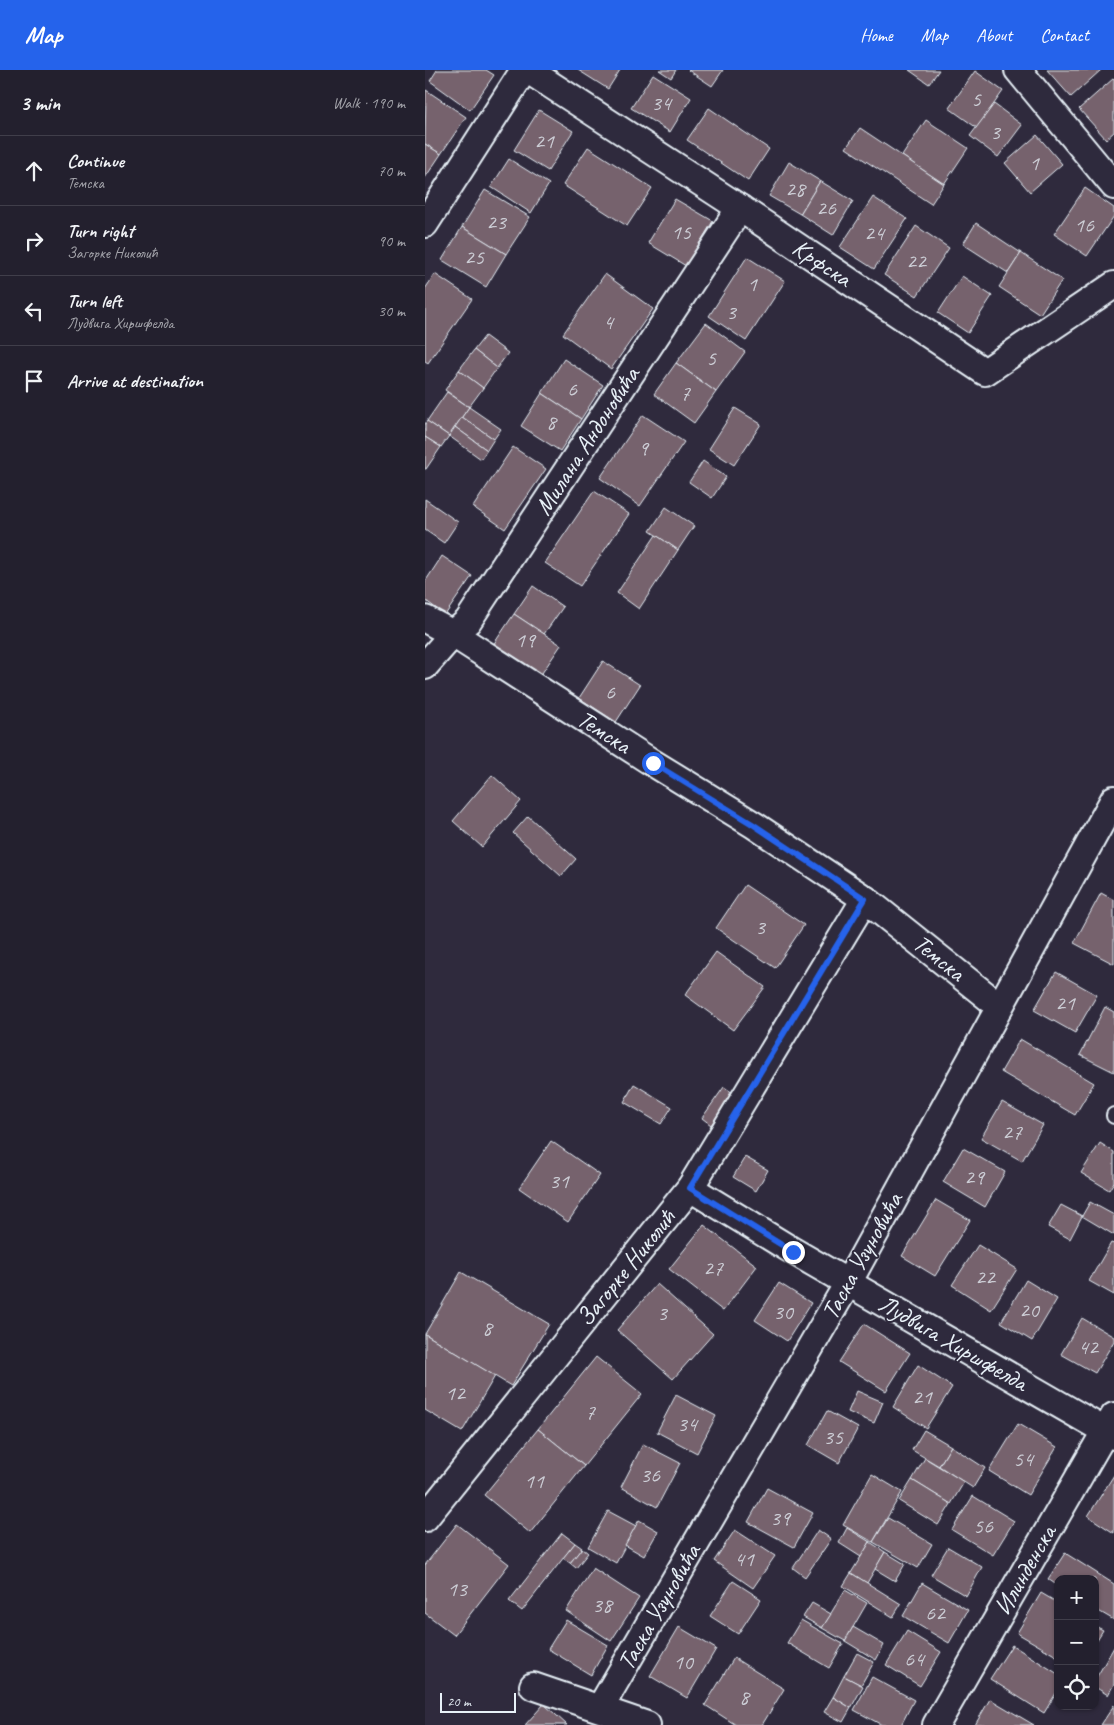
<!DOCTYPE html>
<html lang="en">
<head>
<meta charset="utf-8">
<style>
	:root { --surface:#23202e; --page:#2b2836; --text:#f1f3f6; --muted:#a3a3aa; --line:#403e4a; --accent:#2563eb }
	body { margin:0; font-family:Caveat,sans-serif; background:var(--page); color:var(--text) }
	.controls { position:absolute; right:15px; bottom:15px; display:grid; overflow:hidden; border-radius:10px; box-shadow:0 1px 4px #0004 }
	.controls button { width:45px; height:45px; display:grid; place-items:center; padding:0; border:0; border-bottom:1px solid var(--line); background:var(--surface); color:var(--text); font:25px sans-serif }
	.scale { position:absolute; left:15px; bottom:12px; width:76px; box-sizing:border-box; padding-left:5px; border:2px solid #e8f1f8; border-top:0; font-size:14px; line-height:18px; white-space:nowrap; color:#e8f1f8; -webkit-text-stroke:4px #2f2a3d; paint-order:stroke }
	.stop { position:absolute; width:15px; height:15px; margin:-11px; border:4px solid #2563eb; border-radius:50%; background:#fff }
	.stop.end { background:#2563eb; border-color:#fff; box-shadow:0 1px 5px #0008 }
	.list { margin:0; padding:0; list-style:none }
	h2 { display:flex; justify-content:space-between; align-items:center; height:65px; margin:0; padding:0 20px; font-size:21px }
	h2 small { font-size:16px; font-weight:400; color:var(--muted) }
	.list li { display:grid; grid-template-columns:32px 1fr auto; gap:15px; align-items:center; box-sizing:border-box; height:70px; padding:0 20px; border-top:1px solid var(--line) }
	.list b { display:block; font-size:19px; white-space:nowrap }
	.list p { margin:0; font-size:16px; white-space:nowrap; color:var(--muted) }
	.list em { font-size:16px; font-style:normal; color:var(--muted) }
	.icon { flex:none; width:28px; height:28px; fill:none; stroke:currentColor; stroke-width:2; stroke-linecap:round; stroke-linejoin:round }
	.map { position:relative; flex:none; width:689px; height:1655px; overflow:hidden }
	header { display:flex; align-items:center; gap:30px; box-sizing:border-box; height:70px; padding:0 25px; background:var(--accent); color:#fff }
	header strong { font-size:24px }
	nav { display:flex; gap:28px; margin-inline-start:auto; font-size:18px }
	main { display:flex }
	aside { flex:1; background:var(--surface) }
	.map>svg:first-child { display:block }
	.building { fill:#76626d; stroke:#e8f1f8 }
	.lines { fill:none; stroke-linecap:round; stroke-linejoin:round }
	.lane-casing { stroke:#e8f1f8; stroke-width:18 }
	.street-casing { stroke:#e8f1f8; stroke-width:30 }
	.lane { stroke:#2f2a3d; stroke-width:14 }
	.street { stroke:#2f2a3d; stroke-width:26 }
	.route { stroke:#2563eb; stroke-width:6 }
	.labels { text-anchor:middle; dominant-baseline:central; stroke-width:4; stroke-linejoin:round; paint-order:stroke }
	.number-label { font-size:22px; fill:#cccdd5 }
	.street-label { font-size:25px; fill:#e8f1f8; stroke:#2f2a3d }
</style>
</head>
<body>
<header>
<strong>Map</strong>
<nav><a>Home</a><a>Map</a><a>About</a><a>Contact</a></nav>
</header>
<main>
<aside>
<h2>3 min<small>Walk · 190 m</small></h2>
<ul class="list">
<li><svg class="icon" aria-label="ahead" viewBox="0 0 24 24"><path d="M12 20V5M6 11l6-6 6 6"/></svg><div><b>Continue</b><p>Темска</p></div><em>70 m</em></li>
<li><svg class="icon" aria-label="right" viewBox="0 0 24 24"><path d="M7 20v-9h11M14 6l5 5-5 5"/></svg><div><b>Turn right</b><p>Загорке Николић</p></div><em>90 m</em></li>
<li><svg class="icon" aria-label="left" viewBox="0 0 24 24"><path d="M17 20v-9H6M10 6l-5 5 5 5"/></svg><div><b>Turn left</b><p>Лудвига Хиршфелда</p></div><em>30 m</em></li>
<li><svg class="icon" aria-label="arrive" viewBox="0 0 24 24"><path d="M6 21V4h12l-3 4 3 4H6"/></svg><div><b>Arrive at destination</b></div></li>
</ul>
</aside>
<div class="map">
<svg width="689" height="1655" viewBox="0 0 689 1655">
	<rect width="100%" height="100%" fill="#2f2a3d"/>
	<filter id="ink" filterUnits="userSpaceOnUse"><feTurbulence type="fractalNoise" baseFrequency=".02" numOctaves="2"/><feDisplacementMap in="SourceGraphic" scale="10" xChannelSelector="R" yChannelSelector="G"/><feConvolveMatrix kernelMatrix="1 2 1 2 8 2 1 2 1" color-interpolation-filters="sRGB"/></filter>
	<g filter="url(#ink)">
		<g class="building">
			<polygon points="12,0 61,0 69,5 45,40 5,11"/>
			<polygon points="153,0 195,0 183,19"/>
			<polygon points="234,0 251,0 246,8"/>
			<polygon points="263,0 298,0 287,16"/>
			<polygon points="484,0 514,0 504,14"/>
			<polygon points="622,0 676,0 646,27"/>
			<polygon points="550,1 578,21 552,58 524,38"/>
			<polygon points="228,4 266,28 245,62 206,38"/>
			<polygon points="689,8 689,62 681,69 654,39"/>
			<polygon points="1,20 41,47 16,84 0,74"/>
			<polygon points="569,34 597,55 573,87 545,66"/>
			<polygon points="284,38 344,79 323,111 262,70"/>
			<polygon points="114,40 148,61 123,101 89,80"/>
			<polygon points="501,50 543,78 519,114 477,86"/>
			<polygon points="435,58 519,114 506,134 421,78"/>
			<polygon points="612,65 637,94 605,122 580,93"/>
			<polygon points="0,74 16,84 0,108"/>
			<polygon points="163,77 227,118 202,156 138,115"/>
			<polygon points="84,89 124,114 106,143 66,117"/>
			<polygon points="364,92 395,111 375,144 344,126"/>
			<polygon points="395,111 428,131 408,165 375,144"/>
			<polygon points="660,118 689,138 689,146 662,186 629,164"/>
			<polygon points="60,120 105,147 81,184 37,157"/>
			<polygon points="448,127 482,149 449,199 415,177"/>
			<polygon points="250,129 288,151 261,196 223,173"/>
			<polygon points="551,153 596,183 583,203 538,174"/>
			<polygon points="491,156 524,178 492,226 459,205"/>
			<polygon points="37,157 81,184 61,217 17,190"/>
			<polygon points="596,183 637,210 615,244 574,217"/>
			<polygon points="322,187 360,211 321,271 284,246"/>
			<polygon points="10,204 47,229 3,293 0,291 0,219"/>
			<polygon points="180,204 228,239 186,299 138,264"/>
			<polygon points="537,206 567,226 543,263 513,243"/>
			<polygon points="281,253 320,282 291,322 251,293"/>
			<polygon points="60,266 83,283 72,298 49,280"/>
			<polygon points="49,280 72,298 58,318 34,300"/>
			<polygon points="139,289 178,315 156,349 117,323"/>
			<polygon points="251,293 291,322 269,353 229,324"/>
			<polygon points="34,300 58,318 44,337 20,320"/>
			<polygon points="22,322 44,337 24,366 2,351"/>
			<polygon points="117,323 156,349 135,381 96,356"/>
			<polygon points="44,337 76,359 69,369 37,347"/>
			<polygon points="310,338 336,354 309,395 284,379"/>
			<polygon points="218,345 259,372 215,436 175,408"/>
			<polygon points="37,347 69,369 62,380 30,357"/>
			<polygon points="2,351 24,366 16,377 0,367 0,354"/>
			<polygon points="30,357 62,380 56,389 24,366"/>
			<polygon points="0,367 16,377 1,399 0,399"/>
			<polygon points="88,377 121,399 80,459 48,437"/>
			<polygon points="278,391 301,407 287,428 264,412"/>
			<polygon points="169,421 204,444 155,516 120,493"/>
			<polygon points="0,429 33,452 19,473 0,460"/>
			<polygon points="241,437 269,456 253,480 225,461"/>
			<polygon points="231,465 253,480 214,539 192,523"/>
			<polygon points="17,486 47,506 20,545 0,530 0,512"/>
			<polygon points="108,516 138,537 119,564 89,544"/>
			<polygon points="89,544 136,575 115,606 68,575"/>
			<polygon points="178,591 215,615 191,652 154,628"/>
			<polygon points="67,705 96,731 57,777 28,751"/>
			<polygon points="103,746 151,789 136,806 88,763"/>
			<polygon points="320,815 379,855 350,898 291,858"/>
			<polygon points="676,823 689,830 689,894 649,873"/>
			<polygon points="291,882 340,917 308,960 260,925"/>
			<polygon points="631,902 672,925 650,963 609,940"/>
			<polygon points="680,937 689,942 689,1002 655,985"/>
			<polygon points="595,969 669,1013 650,1045 576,1002"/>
			<polygon points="209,1014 247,1037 236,1054 199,1032"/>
			<polygon points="299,1017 308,1023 286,1055 277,1048"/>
			<polygon points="577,1032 618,1055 597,1091 556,1068"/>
			<polygon points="126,1071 175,1105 143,1152 94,1118"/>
			<polygon points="675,1073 689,1082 689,1112 684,1120 656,1103"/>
			<polygon points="538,1078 580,1102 560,1137 518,1112"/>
			<polygon points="320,1087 343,1100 331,1121 308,1107"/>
			<polygon points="511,1130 545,1150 510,1206 477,1186"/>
			<polygon points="665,1132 689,1145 689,1165 657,1146"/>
			<polygon points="636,1135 657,1146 645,1169 623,1157"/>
			<polygon points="279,1155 332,1196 298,1241 244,1199"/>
			<polygon points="686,1173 689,1174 689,1225 664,1211"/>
			<polygon points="553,1175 592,1199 566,1240 527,1215"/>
			<polygon points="36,1202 124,1254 86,1316 0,1264"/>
			<polygon points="601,1210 632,1229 607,1271 576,1252"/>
			<polygon points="354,1213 386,1233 362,1271 330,1250"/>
			<polygon points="232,1214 288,1264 248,1309 192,1260"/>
			<polygon points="657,1248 689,1267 689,1271 670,1303 636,1284"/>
			<polygon points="439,1254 485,1283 461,1321 414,1292"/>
			<polygon points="0,1264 70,1306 37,1362 0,1340"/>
			<polygon points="171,1287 217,1324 159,1396 113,1359"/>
			<polygon points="493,1295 527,1317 501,1358 468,1337"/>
			<polygon points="432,1321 458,1332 449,1353 423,1342"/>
			<polygon points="251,1325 291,1346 272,1383 232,1362"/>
			<polygon points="402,1341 433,1358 414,1393 383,1375"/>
			<polygon points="593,1354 632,1377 603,1425 564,1401"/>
			<polygon points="113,1359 159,1396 105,1463 59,1425"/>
			<polygon points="499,1360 526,1376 514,1396 487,1380"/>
			<polygon points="218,1374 255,1393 232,1437 196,1417"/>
			<polygon points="526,1376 560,1398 548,1418 514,1396"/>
			<polygon points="500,1388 539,1412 526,1434 487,1410"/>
			<polygon points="447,1404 477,1422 448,1472 418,1455"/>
			<polygon points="689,1405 689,1463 663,1446"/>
			<polygon points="487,1410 526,1434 513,1455 474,1431"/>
			<polygon points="342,1418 388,1443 369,1477 323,1452"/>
			<polygon points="548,1426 589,1451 568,1485 527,1460"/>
			<polygon points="183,1441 211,1456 191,1493 163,1477"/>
			<polygon points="463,1448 507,1474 493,1498 448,1472"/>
			<polygon points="214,1450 233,1461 219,1486 200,1475"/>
			<polygon points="32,1454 84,1494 29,1565 0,1543 0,1495"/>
			<polygon points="422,1458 445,1472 436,1487 414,1473"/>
			<polygon points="310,1460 350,1486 328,1518 289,1491"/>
			<polygon points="393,1460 406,1469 380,1507 368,1498"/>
			<polygon points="137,1463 150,1473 97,1541 84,1531"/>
			<polygon points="445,1472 460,1482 442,1513 426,1503"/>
			<polygon points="150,1473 157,1478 145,1493 138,1488"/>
			<polygon points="523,1477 557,1497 541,1526 506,1505"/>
			<polygon points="157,1478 163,1483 151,1498 145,1493"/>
			<polygon points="460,1482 480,1494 470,1511 450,1499"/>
			<polygon points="640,1483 689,1514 689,1550 670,1539 670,1509 633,1509 633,1516 623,1509"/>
			<polygon points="168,1498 214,1528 186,1571 141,1541"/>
			<polygon points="426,1503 476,1534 468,1547 418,1516"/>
			<polygon points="308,1511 336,1529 313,1564 285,1546"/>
			<polygon points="497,1513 543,1540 524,1573 478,1546"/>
			<polygon points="420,1520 442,1533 420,1571 397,1558"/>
			<polygon points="616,1523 633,1533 633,1587 592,1563"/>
			<polygon points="387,1533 406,1544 397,1558 378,1547"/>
			<polygon points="141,1550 183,1575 166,1605 123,1579"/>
			<polygon points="376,1550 418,1574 404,1598 362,1573"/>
			<polygon points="670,1556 678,1560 670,1573"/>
			<polygon points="254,1557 291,1579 262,1628 225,1606"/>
			<polygon points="428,1557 459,1575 451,1590 420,1571"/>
			<polygon points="482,1561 516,1582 495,1616 461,1595"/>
			<polygon points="587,1575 633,1604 633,1620 619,1643 565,1609"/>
			<polygon points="689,1577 689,1614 683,1625 670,1617 670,1610"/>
			<polygon points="432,1583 449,1592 436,1615 419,1606"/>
			<polygon points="309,1588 359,1619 337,1655 311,1655 280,1635"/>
			<polygon points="419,1606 438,1616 426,1638 408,1627"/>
			<polygon points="447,1607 489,1630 476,1655 457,1655 429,1640"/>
			<polygon points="408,1627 426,1638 418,1652 399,1642"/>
			<polygon points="565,1629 609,1655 550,1655"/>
			<polygon points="119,1634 142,1655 100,1655"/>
			<polygon points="689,1635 689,1655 676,1655"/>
		</g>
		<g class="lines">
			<defs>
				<polyline id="lane" points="689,1045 689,1046"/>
				<g id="street">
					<polyline points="103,0 315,138 560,302 689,215"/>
					<polyline points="593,0 689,116"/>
					<polyline points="0,154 99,0"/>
					<polyline points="0,549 28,564 228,693 329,755 440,829 574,936"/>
					<polyline points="0,596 28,564 43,551 315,138"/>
					<polyline points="265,1118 368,1181 689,1366"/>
					<polyline points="0,1448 265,1118 440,829"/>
					<polyline points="108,1616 222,1655"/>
					<polyline points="175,1638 423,1213 689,729"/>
					<polyline points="511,1655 689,1346"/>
				</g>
			</defs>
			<use href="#lane" class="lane-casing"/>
			<use href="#street" class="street-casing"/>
			<use href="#lane" class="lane"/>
			<use href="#street" class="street"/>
		</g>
	</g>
	<g class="lines" filter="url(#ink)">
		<polyline class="route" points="228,693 329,755 440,829 265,1118 368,1182"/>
	</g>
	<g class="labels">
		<g class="number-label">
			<text x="551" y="29">5</text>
			<text x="236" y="33">34</text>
			<text x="570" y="62">3</text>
			<text x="119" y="71">21</text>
			<text x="609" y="93">1</text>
			<text x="370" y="119">28</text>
			<text x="401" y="138">26</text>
			<text x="71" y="152">23</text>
			<text x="659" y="155">16</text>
			<text x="256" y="162">15</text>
			<text x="449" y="163">24</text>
			<text x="49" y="187">25</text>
			<text x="491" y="191">22</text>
			<text x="327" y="214">1</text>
			<text x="306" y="242">3</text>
			<text x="183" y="252">4</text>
			<text x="286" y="288">5</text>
			<text x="147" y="319">6</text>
			<text x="260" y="323">7</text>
			<text x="126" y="352">8</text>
			<text x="218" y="378">9</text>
			<text x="100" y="570">19</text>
			<text x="185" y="622">6</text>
			<text x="335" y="857">3</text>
			<text x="640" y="933">21</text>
			<text x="587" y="1062">27</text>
			<text x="549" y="1107">29</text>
			<text x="134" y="1111">31</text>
			<text x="288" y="1198">27</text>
			<text x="560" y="1207">22</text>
			<text x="604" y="1240">20</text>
			<text x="358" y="1242">30</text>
			<text x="237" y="1243">3</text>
			<text x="62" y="1258">8</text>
			<text x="663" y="1277">42</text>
			<text x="30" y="1323">12</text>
			<text x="497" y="1327">21</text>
			<text x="165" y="1342">7</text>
			<text x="262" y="1354">34</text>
			<text x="408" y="1367">35</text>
			<text x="598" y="1389">54</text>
			<text x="225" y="1405">36</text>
			<text x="109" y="1411">11</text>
			<text x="355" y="1448">39</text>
			<text x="558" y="1456">56</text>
			<text x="319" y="1489">41</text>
			<text x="32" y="1519">13</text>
			<text x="177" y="1535">38</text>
			<text x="510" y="1543">62</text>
			<text x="489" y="1589">64</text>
			<text x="258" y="1592">10</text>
			<text x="319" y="1627">8</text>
		</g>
		<g class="street-label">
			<text transform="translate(397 193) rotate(34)">Крфска</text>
			<text transform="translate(162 371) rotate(-57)">Милана Андоновића</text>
			<text transform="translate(179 662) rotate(33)">Темска</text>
			<text transform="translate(514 888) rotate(39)">Темска</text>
			<text transform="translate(437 1186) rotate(-61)">Таска Узуновића</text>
			<text transform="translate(201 1198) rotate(-51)">Загорке Николић</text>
			<text transform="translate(528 1273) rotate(30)">Лудвига Хиршфелда</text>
			<text transform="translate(600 1500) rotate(-60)">Илинденска</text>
			<text transform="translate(234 1537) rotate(-60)">Таска Узуновића</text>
		</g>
	</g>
</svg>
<div class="controls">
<button>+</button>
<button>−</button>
<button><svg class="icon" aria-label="locate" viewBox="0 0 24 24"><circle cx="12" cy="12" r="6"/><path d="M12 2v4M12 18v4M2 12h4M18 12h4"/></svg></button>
</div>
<div class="scale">20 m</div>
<div class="stop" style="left:228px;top:693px"></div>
<div class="stop end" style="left:368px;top:1182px"></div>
</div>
</main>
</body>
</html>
